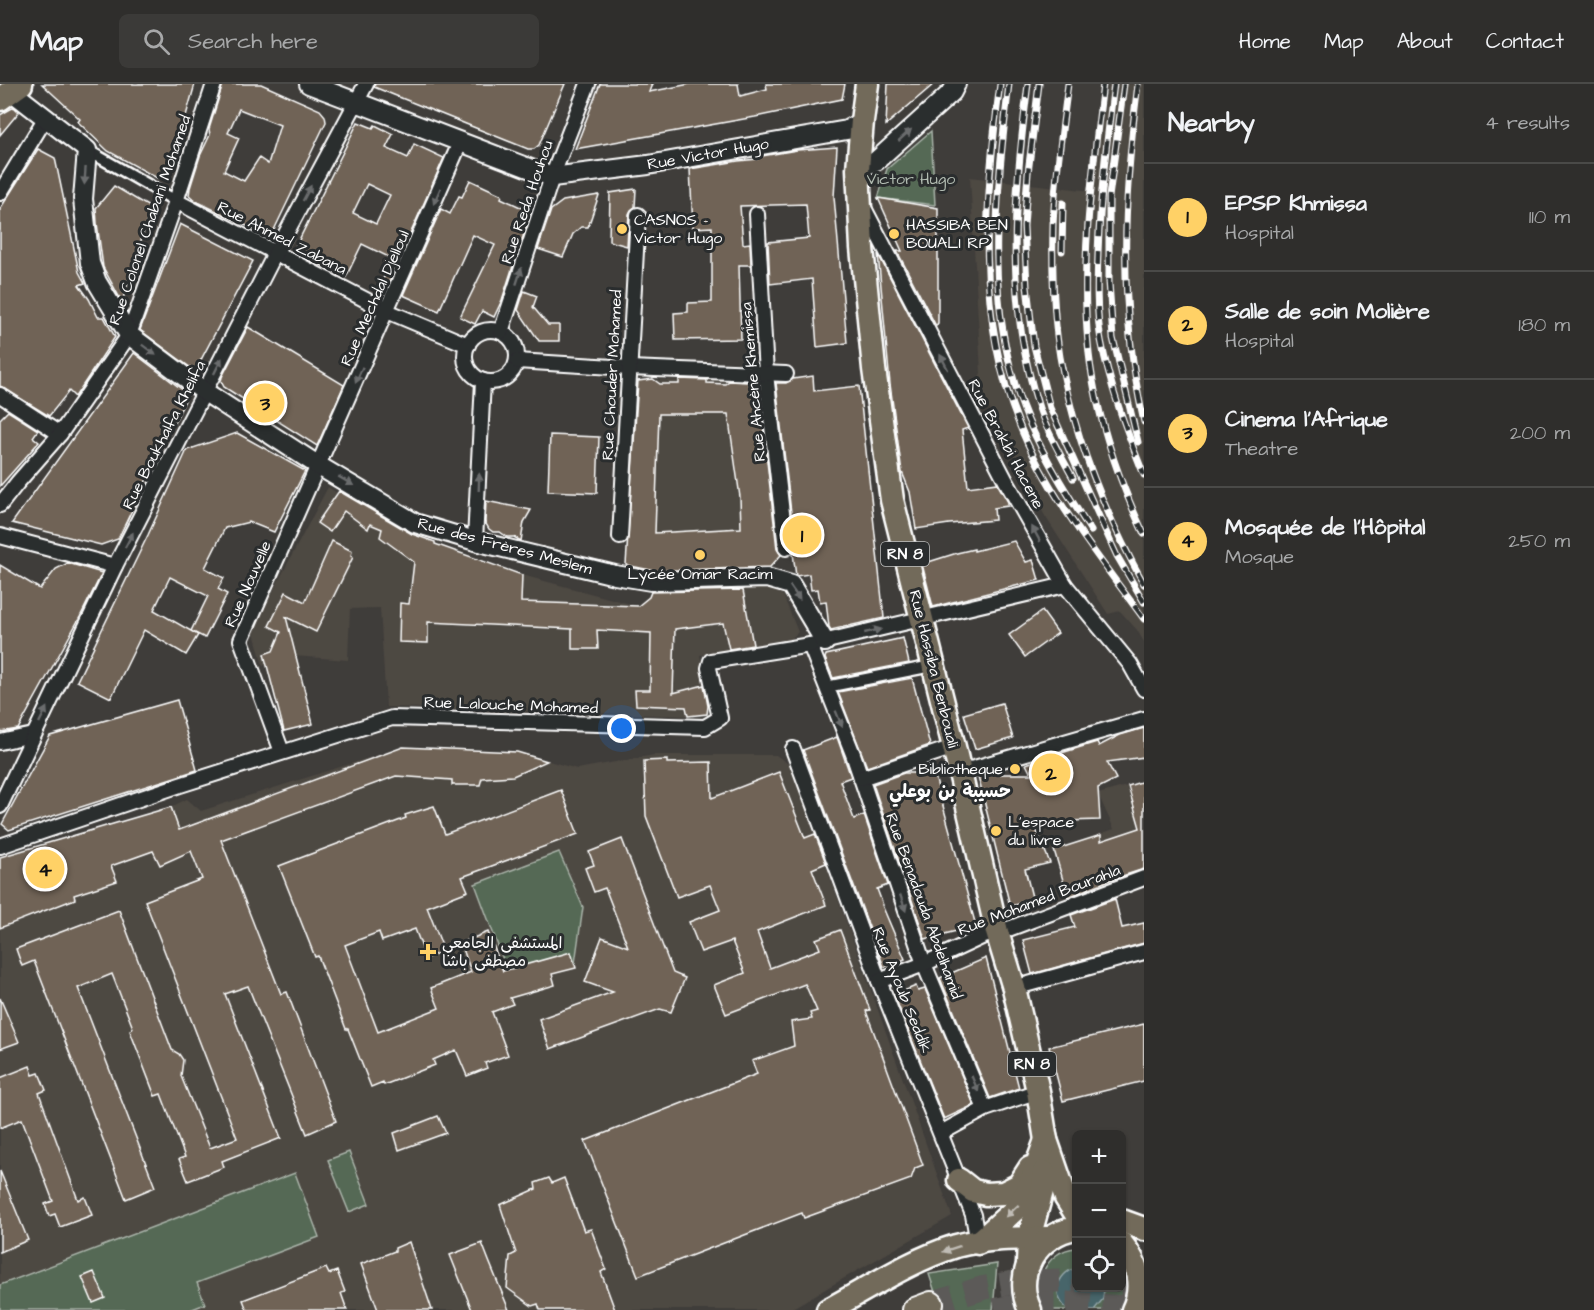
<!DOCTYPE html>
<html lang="en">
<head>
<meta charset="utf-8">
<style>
	:root { --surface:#2f2e2c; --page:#3b3a38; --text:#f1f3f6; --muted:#a7a8a9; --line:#4a4a48; --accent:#ffd166 }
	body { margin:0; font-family:"Architects Daughter","Playpen Sans Arabic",sans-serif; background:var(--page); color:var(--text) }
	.controls { position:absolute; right:18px; bottom:18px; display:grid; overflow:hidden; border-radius:9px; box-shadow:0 2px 4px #0004 }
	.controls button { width:54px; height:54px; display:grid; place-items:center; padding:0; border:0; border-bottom:2px solid var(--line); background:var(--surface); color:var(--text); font:30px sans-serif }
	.you { position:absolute; left:622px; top:645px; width:21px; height:21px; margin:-15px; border:4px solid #fff; border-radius:50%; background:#1a73e8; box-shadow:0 0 0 9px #1a73e833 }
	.badge { display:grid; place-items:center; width:39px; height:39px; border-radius:50%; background:var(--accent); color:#111; font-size:20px; font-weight:700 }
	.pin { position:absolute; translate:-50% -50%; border:3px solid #fff; box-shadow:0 2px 6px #0006 }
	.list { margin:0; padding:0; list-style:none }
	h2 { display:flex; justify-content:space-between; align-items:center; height:78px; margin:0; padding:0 24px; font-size:26px }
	h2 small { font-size:20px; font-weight:400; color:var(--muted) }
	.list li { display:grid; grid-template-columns:39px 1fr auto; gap:18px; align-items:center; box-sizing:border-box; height:108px; padding:0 24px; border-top:2px solid var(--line) }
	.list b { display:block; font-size:22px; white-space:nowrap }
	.list p { margin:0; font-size:20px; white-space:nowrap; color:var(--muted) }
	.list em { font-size:20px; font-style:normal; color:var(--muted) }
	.icon { flex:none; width:33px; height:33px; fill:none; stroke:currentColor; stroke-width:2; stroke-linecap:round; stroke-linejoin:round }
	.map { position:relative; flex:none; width:1144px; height:1226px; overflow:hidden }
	header { display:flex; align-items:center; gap:36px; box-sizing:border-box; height:84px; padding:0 30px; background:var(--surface); border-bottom:2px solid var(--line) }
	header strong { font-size:28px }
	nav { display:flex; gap:33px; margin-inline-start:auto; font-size:21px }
	.search { width:420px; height:54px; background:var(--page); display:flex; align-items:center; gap:15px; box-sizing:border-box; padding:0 21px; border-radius:9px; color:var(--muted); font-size:22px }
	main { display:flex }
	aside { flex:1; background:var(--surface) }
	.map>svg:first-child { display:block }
	.built { fill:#4d4842 }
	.green { fill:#546954; stroke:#aab4aa; stroke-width:1.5 }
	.water { fill:#47656a; stroke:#91a3a6; stroke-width:1.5 }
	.building { fill:#6f6356; stroke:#fff; stroke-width:1.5; fill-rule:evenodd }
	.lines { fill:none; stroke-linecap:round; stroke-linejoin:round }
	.trunk-tunnel { stroke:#5c5a58; stroke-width:24; stroke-dasharray:24 12; stroke-linecap:butt }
	.pedestrian-casing { stroke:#fff; stroke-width:15 }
	.minor-casing { stroke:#fff; stroke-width:18 }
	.tertiary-casing { stroke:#fff; stroke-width:22 }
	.primary-casing { stroke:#fff; stroke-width:27 }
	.trunk-casing { stroke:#fff; stroke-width:28 }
	.pedestrian { stroke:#2a2d2e; stroke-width:10 }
	.minor { stroke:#2a2d2e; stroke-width:14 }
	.tertiary { stroke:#2a2d2e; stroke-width:18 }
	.primary { stroke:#726b5a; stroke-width:22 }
	.trunk { stroke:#726b5a; stroke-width:24 }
	.rail-casing { stroke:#fff; stroke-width:7 }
	.rail { stroke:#2a2d2e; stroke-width:4.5; stroke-dasharray:14; stroke-linecap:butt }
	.oneway { fill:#6a6c6d }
	.oneway2 { fill:#c0bcb5 }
	.poi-dot { fill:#ffd166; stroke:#2a2d2e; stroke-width:2 }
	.labels { text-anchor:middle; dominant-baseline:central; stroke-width:6; stroke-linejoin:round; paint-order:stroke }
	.shield { fill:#2a2d2e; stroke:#bfc0c0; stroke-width:1.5 }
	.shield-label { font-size:15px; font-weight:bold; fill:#fff }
	.street-label { font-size:16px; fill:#fff; stroke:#2a2d2e }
	.park-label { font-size:16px; fill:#b2bcb2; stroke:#2a2d2e }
	.poi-label { font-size:16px; fill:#fff; stroke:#2a2d2e; text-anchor:start }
	.neighbourhood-label { font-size:18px; font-weight:bold; fill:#fff; stroke:#2a2d2e }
</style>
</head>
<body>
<header>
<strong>Map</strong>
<div class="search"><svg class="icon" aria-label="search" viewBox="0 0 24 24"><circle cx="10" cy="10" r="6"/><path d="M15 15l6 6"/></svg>Search here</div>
<nav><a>Home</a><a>Map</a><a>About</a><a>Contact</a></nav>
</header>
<main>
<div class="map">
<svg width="1144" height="1226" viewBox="0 0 1144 1226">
	<rect width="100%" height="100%" fill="#3f3d3a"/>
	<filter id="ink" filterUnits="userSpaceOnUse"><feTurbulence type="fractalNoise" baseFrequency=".0167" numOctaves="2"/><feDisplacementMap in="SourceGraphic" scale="12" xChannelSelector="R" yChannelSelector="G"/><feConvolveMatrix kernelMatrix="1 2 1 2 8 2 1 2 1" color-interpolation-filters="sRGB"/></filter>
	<g filter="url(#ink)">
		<g class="built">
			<polygon points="1108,0 1144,0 1144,558 1137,546 1120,527 1108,530 1045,432 976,299 981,289 970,93 1092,107"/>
			<polygon points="679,294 707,294 707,296 752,296 774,479 769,484 657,489 659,508 764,502 783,511 798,548 787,559 700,571 709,618 707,630 688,632 386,623 380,524 350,525 348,576 293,572 263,582 253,545 328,403 337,409 342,401 412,450 435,458 440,462 522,491 638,522 653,507 650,489 633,489 626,483 632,305 638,296 679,296"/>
			<polygon points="403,663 517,668 577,685 654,671 776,671 790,681 952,1132 789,1226 0,1226 0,773 171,723 187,715 201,727"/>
			<polygon points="1144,697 1144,785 1066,808 1054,766 1114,745 1098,710"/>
		</g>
		<g class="green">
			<polygon points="931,47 935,121 878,114 887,85"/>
			<polygon points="559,768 583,823 575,879 514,905 475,800"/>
			<polygon points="349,1068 369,1120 349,1128 328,1076"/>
			<polygon points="295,1089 319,1153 197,1199 205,1220 190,1226 0,1226 0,1201"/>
			<path d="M1076,1164v40h46v-13c4,13 2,23 -2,35h-76c-13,-25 2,-60 32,-62z"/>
			<polygon points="997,1180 993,1226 941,1226 929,1190"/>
		</g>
		<path class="water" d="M1076,1184v20h28l-1,11 -9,11h-25c-18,-12 -13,-37 7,-42z"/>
		<g class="building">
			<polygon points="42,0 195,0 184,39 182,38 166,90 157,94 108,67 78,38 80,35"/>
			<path d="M223,0h38l59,26 5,6 1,6 -52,108 -6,2h-9l-63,-31 -7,-6 1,-7 10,-32 10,-21 -1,-6zM239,25l41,16 -12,39 -9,-6 -15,23 -20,-10 15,-33 -11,-5z"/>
			<polygon points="375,0 565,0 539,61 534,65 528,65 374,3"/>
			<polygon points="600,0 652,0 649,8 690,0 738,0 740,12 767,5 766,0 845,0 842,15 755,33 575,65"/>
			<polygon points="888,0 934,0 886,41"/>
			<polygon points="14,23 19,28 0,51 0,31"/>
			<path d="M358,38l15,6 2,-3 18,9 -7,14 22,10 6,-14 30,14 -56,126 -6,-3 11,-22 -31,-15 -16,33 -53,-25zM367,100l23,11 -14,29 -23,-11z"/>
			<polygon points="837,63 834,113 847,259 817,263 812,195 770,200 768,158 809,154 806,120 740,122 743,160 750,159 751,181 739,181 741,255 675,256 674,229 688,228 688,219 712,218 712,143 693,144 690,85 738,77 757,75 756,73 797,66"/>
			<polygon points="38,65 55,74 79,188 85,199 79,201 89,215 98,233 104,233 115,253 75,313 69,307 49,332 0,302 0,125"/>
			<polygon points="470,96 502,111 501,114 531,128 521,159 517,158 507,179 513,182 502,216 494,233 482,227 475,240 460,233 495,161 473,151 439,227 403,211 441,125 450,130 459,112 462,113"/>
			<polygon points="114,102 151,124 122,218 103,183 97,139 96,124"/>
			<polygon points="636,105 635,123 631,126 629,130 627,162 609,157 610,109"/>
			<polygon points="599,111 588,143 581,143 573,150 563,173 538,165 551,126 563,117"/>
			<polygon points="878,114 938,124 938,239 936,242 897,167 902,167"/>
			<polygon points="180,140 253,177 195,287 140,246"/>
			<polygon points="878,170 968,344 962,346 968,403 997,399 1008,418 1008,422 994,424 995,436 949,440 916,445 910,408 902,388 890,300"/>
			<polygon points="524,207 537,212 533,223 548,241 559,241 559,257 539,257 518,226"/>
			<polygon points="248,243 344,301 317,362 224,303 221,297 222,293"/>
			<polygon points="134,269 188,310 118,455 101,461 12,439"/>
			<polygon points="813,292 814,307 859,302 884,534 831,546 829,543 826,517 820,518 818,505 811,506 809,490 796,492 793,469 795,463 776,299 786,299 793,295"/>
			<path d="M653,295l7,5h19v-5l28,1v3l18,1 4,-3 18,1 12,9 18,158 4,6 -11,12 -115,4 -29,-6 12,-184zM659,330h69l12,83 1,31 -86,5z"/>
			<polygon points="8,327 38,346 33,353 39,358 0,402 0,335"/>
			<polygon points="237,349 305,387 274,448 249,438 225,444 205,484 224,494 218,505 227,510 205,554 191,547 208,512 170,493 154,526 198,551 186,571 144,546 111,614 77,597 148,451 187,366"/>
			<polygon points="550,351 599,353 597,409 548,407"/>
			<polygon points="339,407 412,450 435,458 435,460 522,491 521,518 638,522 649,513 651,508 743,506 753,561 729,565 723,539 675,545 673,609 704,601 708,622 707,630 688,632 686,623 636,621 635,606 650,606 651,549 597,546 598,565 572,565 572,545 428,538 428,559 399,558 400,519 409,520 414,478 380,453 382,445 370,440 368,445 344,427 330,448 317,439"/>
			<polygon points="486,417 531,426 524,438 521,457 514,453 507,453 500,448 493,448 489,445 485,438"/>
			<polygon points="332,457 352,467 351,472 353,473 316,548 286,533 313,640 284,647 264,570 273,567 281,548 269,542 286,508 305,518"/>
			<polygon points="1014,457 1026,478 1033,476 1039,496 933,523 922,480 957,469 974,465 974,467"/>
			<polygon points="68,479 102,489 80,533 18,645 0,648 0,481 40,505 56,485"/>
			<polygon points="1042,527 1058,549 1025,573 1009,551"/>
			<polygon points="903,554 909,579 833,594 825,574 826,571"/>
			<polygon points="912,594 930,661 867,683 838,608"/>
			<polygon points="177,616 197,686 9,746 2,740 50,652"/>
			<polygon points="1002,619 1013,654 975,665 964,630"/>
			<polygon points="1144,644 1144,673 1107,678 1116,695 1098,704 1100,736 1033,738 1050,779 1025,785 1033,817 1010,822 978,692 987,690 1031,690 1026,680 1097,658 1099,662 1120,651"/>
			<polygon points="837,653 851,693 840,697 854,735 864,731 888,801 877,805 883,821 882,821 905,875 884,883 803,666"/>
			<polygon points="403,663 517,668 547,677 513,692 482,694 480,701 452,701 452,696 396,692 221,756 281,910 287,908 336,1037 307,1050 248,902 225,910 281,1054 222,1077 224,1083 188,1097 179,1075 185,1073 161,1010 155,1012 130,947 133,944 112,890 78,904 155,1103 126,1115 34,877 22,882 16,865 119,826 172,966 179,970 183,976 181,992 210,1064 237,1054 145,817 202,795 191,767 160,781 153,767 111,782 117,797 74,811 75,815 0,844 0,773 171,723 179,746"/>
			<polygon points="667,676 667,679 711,678 712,714 779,688 805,754 815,750 826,779 812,785 826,821 757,848 770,884 820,865 816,855 840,846 870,926 866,927 923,1081 915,1084 911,1095 804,1134 802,1129 638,1192 585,1057 757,990 752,977 794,962 791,938 812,935 810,929 817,927 805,900 726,930 714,901 745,889 732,857 701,868 689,838 720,826 710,801 677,813 646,732 644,677"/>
			<polygon points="904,689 934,689 976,842 925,855 873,700"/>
			<polygon points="1144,697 1144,785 1110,796 1068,813 1054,766 1101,751 1101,757 1140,744 1128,702"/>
			<polygon points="561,706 578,750 462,793 468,807 427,823 444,867 426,874 415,845 382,857 379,848 345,861 378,948 439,924 431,904 471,888 461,859 488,848 503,887 571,868 576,884 552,890 555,901 510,914 513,920 492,928 508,971 485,979 487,984 467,992 456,966 433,976 435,981 384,1001 383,998 371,1003 348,945 346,945 318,872 315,873 279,782 406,734 405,731 434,722 445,750"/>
			<polygon points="622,755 673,889 685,894 671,928 660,925 550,965 539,935 613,908 585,898 602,853 628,863 605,804 594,808 585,784 594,781 589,768"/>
			<polygon points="1115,815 1122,844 1144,839 1144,859 1032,890 1023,856 1075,843 1071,831"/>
			<polygon points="986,874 1019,1004 990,1014 940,894"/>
			<polygon points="916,902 918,907 925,905 974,1021 944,1035 894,911"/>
			<polygon points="0,914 19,958 0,965"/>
			<polygon points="1144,940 1144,997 1063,1017 1049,963"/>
			<polygon points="30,982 33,991 39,989 46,1006 39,1009 78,1116 85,1113 92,1131 60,1143 55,1130 49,1132 45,1120 53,1117 22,1035 0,1044 0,994"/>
			<polygon points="438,1032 446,1049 399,1066 394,1049"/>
			<polygon points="0,1087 28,1156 0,1168"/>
			<polygon points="549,1094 552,1099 564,1094 584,1147 591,1145 606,1185 601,1188 615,1226 540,1226 538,1220 532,1222 507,1204 510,1172 516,1169 500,1121 536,1105 535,1099"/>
			<polygon points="409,1158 432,1226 378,1226 361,1180 395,1167 395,1164"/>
			<polygon points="482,1159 489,1177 509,1226 472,1226 450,1171"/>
			<polygon points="326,1184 329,1190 337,1187 345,1208 341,1209 347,1226 247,1226 243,1216"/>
			<polygon points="94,1188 105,1214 93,1219 82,1193"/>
		</g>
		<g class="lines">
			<g class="trunk-tunnel">
				<polyline points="1122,1202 1144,1206"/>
				<polyline points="931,1220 983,1204 1016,1198 1076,1196"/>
				<path d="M995,1226c49,-11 99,-6 148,0"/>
			</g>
			<defs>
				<g id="pedestrian">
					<polyline points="87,66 176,117"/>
					<polyline points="826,603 932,582"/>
				</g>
				<g id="minor">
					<polyline points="0,109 46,33"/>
					<polyline points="176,117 387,227 468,261"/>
					<polyline points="864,124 1006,397 1065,501 1130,580 1144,605"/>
					<polyline points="757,130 766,290 786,464"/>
					<circle cx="491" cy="272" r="26"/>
					<polyline points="501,248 552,93 588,0"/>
					<polyline points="517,277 629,284 786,290"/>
					<polyline points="0,311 60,350"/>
					<polyline points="0,421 18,398 60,350 129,251 176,117 214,0"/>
					<polyline points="0,452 115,482"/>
					<polyline points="620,453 638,131"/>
					<polyline points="475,457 483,297"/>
					<polyline points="810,561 853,670 924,880 985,1025"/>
					<polyline points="0,658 33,651"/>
					<polyline points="793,665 879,897 973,1131 978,1159"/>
					<polyline points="282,668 241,556 460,59"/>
					<polyline points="958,682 971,685 1144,635"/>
					<polyline points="861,694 954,663"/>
					<polyline points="0,722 115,482 275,170 366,0"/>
					<polyline points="0,762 180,701 392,634 705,643 720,634 709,584 711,577 810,561 1065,501"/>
					<polyline points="879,897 924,880 984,852 1011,844 1144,794"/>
					<polyline points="1014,904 1144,868"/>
					<polyline points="941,1049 985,1025 1038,1007"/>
				</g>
				<g id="tertiary">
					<polyline points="309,0 552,93 648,81 847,46 862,37"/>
					<polyline points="11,7 87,66 83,115 90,179 97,198 129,251 205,308 319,382 415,439 475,457 615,491 651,497"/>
					<polyline points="858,85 876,77 952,8 956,0"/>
					<polyline points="658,497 767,494 791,501 825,558"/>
				</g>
				<g id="primary">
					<polyline points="867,0 862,37 858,85 862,164 874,285 892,416 954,663 997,848 1014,904 1038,1007 1046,1056 1066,1114 1076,1130"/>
					<polyline points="0,15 21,0"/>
					<polyline points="959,1096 973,1107 986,1110 1003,1109 1019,1101 1030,1084"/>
					<polyline points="1122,1137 1144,1145"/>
					<polyline points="978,1159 1019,1122 1029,1103 1046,1056"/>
					<path d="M1122,1160c16,19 22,43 11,66"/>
					<polyline points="1028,1180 1029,1154 1043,1103 1044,1088"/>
					<path d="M828,1226c41,-22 83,-50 128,-64 29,-8 63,-8 93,-8"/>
					<path d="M1030,1226c-18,-37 8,-76 46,-82"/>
				</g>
				<polyline id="trunk" points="915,1226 931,1220"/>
			</defs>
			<use href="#pedestrian" class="pedestrian-casing"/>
			<use href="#minor" class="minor-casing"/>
			<use href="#tertiary" class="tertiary-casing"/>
			<use href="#primary" class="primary-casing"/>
			<use href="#trunk" class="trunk-casing"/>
			<use href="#pedestrian" class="pedestrian"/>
			<use href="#minor" class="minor"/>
			<use href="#tertiary" class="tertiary"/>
			<use href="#primary" class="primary"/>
			<use href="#trunk" class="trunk"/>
			<defs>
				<g id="rail">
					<path d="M1000,0c-15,113 -25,232 19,340 28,70 81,135 125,195"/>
					<path d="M1009,0c-13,110 -26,232 19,336 17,39 40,75 63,111"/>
					<path d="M1028,0c-14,110 -24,217 11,324 8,24 22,48 34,70"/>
					<polyline points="1039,0 1028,89 1024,142 1027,202 1034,262 1050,324 1117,472 1144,518"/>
					<path d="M1068,0c-6,47 -13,94 -15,141 -1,44 0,89 7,132 14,80 45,157 84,227"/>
					<path d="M1103,0c-10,84 -23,174 -15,259 5,63 29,134 56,191"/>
					<path d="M1114,0c-7,56 -14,112 -16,169 -1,28 -2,59 3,87 9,47 25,90 43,135"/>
					<polyline points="1124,0 1109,113 1109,198 1113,254 1138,358"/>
					<path d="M1138,0c-15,116 -20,223 6,338"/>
					<polyline points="1062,167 1063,119"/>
				</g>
			</defs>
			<use href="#rail" class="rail-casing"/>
			<use href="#rail" class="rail"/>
		</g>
		<defs><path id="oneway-solid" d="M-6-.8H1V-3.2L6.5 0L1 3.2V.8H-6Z" transform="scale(1.5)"/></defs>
		<g class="oneway">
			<use href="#oneway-solid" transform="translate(905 51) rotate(-42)"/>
			<use href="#oneway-solid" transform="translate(85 92) rotate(94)"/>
			<use href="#oneway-solid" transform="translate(307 109) rotate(-62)"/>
			<use href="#oneway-solid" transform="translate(437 112) rotate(114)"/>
			<use href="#oneway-solid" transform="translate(519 192) rotate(-72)"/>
			<use href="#oneway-solid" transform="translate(149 266) rotate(37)"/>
			<use href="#oneway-solid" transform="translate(944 278) rotate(-118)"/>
			<use href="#oneway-solid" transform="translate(218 282) rotate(-63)"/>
			<use href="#oneway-solid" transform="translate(359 291) rotate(114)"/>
			<use href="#oneway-solid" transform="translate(346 397) rotate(31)"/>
			<use href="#oneway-solid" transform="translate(479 398) rotate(-88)"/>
			<use href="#oneway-solid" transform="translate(1036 450) rotate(-119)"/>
			<use href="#oneway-solid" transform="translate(129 456) rotate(-62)"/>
			<use href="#oneway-solid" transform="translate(795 509) rotate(55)"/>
			<use href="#oneway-solid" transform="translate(873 547) rotate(-13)"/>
			<use href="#oneway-solid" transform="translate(43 631) rotate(-64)"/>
			<use href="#oneway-solid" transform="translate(839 635) rotate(68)"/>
			<use href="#oneway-solid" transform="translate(903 819) rotate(71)"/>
			<use href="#oneway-solid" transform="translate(975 1000) rotate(67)"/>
		</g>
		<g class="oneway2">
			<use href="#oneway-solid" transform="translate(1012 1127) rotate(138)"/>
			<use href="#oneway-solid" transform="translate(951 1165) rotate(161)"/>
		</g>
	</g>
	<g class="poi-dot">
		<circle cx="622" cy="145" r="6"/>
		<circle cx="894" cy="150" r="6"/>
		<circle cx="700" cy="471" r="6"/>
		<circle cx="1015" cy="685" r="6"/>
		<circle cx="996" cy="747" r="6"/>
		<path d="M425 859h6v6h6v6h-6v6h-6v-6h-6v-6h6z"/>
	</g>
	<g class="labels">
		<g class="shield">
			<rect x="881" y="458" width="48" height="24" rx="4.5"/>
			<rect x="1008" y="968" width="48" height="24" rx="4.5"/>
		</g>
		<g class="shield-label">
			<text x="905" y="470">RN 8</text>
			<text x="1032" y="980">RN 8</text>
		</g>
		<g class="street-label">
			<text transform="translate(708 70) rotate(-10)">Rue Victor Hugo</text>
			<text transform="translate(527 118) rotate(-71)">Rue Reda Houhou</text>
			<text transform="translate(150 136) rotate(-71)">Rue Colonel Chabani Mohamed</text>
			<text transform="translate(282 154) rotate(27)">Rue Ahmed Zabana</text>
			<text transform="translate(375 214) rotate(-66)">Rue Mechdal Djelloul</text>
			<text transform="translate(612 291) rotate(-87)">Rue Chouder Mohamed</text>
			<text transform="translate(753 298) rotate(-95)">Rue Ahcène Khemissa</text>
			<text transform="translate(164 351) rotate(-63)">Rue Boukhalfa Khelifa</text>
			<text transform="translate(1006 360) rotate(62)">Rue Brakbi Hacene</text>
			<text transform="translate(505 462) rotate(15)">Rue des Frères Meslem</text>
			<text transform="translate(248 500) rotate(-66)">Rue Nouvelle</text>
			<text transform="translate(934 585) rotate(76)">Rue Hassiba Benbouali</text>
			<text transform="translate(511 621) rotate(2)">Rue Lalouche Mohamed</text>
			<text transform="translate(1039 816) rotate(-21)">Rue Mohamed Bourahla</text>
			<text transform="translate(924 822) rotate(70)">Rue Benadouda Abdelhamid</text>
			<text transform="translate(902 906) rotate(68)">Rue Ayoub Seddik</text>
		</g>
		<g class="park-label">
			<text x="911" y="95">Victor Hugo</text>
		</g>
		<g class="poi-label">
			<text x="634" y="136">CASNOS -<tspan x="634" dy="18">Victor Hugo</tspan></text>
			<text x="906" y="141">HASSIBA BEN<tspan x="906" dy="18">BOUALI RP</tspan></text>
			<text x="700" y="490" text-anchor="middle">Lycée Omar Racim</text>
			<text x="1003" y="685" text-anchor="end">Bibliotheque</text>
			<text x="1008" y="738">L'espace<tspan x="1008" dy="18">du livre</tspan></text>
			<text x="442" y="859">المستشفى الجامعي<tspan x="442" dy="18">مصطفى باشا</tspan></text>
		</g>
		<g class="neighbourhood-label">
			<text x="950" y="707">حسيبة بن بوعلي</text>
		</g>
	</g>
</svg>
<div class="controls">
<button>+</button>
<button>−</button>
<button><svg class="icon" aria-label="locate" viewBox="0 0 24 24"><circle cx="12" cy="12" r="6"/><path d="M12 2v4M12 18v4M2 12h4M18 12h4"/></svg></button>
</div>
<div class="you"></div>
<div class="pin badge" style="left:802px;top:451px">1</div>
<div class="pin badge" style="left:1051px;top:689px">2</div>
<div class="pin badge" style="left:265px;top:319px">3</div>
<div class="pin badge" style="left:45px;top:785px">4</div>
</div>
<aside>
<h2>Nearby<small>4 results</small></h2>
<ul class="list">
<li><span class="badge">1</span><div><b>EPSP Khmissa</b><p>Hospital</p></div><em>110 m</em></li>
<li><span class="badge">2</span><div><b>Salle de soin Molière</b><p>Hospital</p></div><em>180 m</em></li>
<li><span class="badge">3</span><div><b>Cinema l'Afrique</b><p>Theatre</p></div><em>200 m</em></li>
<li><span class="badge">4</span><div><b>Mosquée de l'Hôpital</b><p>Mosque</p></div><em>250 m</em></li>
</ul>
</aside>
</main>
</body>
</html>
